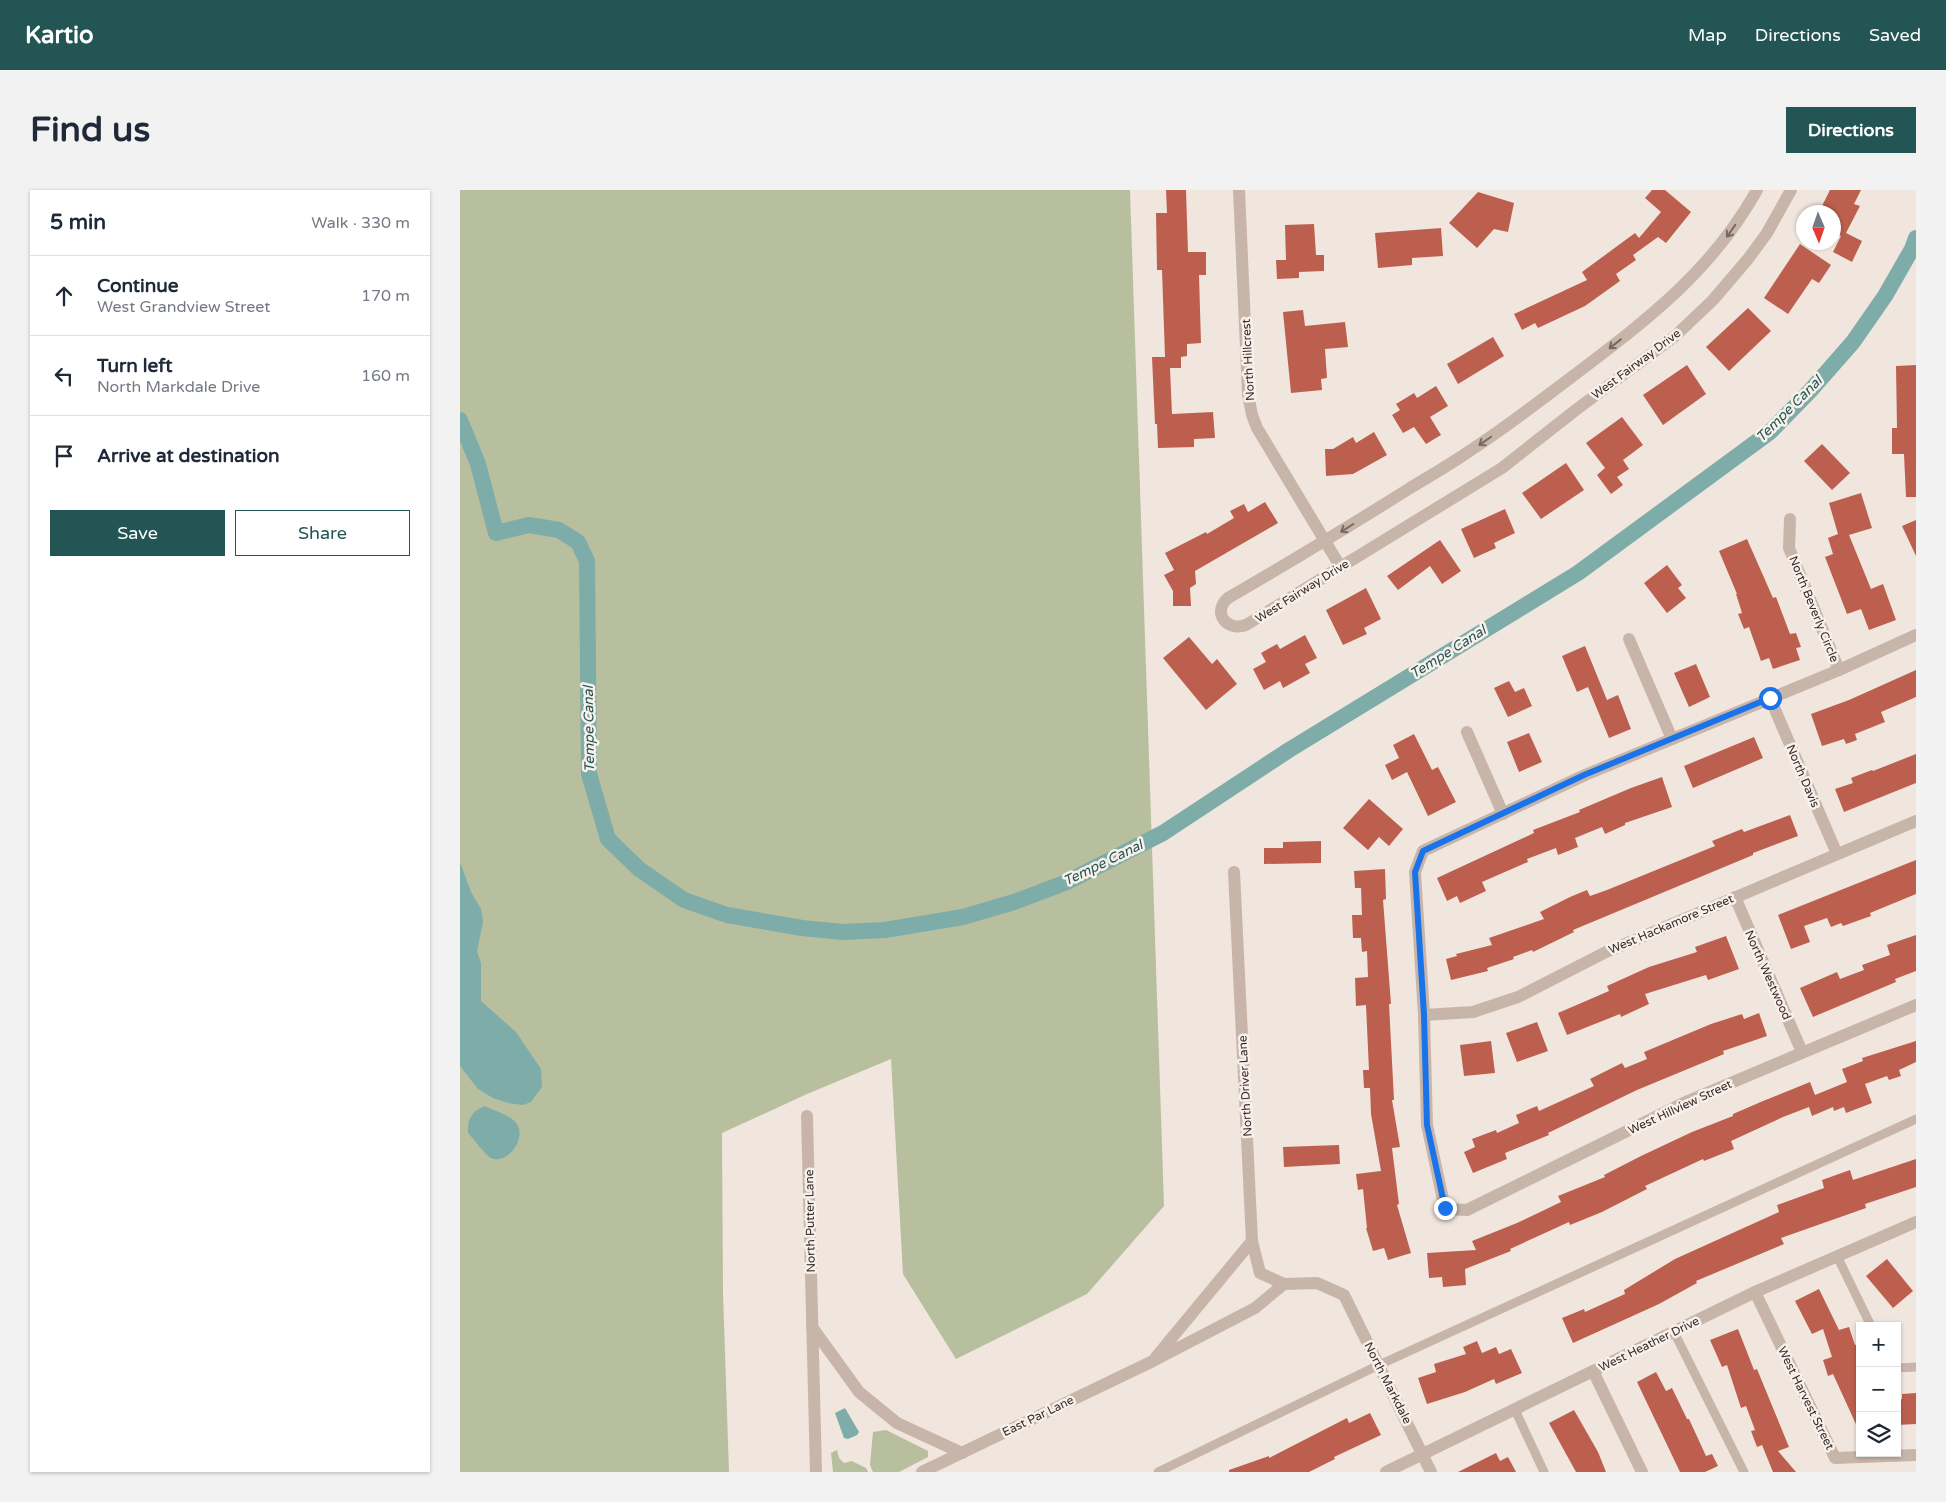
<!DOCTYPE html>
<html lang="en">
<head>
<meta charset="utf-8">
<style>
	:root { --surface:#fff; --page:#f2f2f3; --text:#1f2937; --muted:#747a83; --line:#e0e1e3; --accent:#225553 }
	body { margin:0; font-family:"Varela Round",sans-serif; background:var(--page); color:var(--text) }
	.controls { position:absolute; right:15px; bottom:15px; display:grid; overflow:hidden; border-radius:0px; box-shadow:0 1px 4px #0004 }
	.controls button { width:45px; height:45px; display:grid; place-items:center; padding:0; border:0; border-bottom:1px solid var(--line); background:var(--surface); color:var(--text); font:25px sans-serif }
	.compass { position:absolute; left:1336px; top:15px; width:45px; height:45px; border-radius:50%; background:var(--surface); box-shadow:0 1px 4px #0004; rotate:178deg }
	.stop { position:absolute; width:15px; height:15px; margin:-11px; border:4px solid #1a73e8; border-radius:50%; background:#fff }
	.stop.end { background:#1a73e8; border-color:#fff; box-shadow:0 1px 5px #0008 }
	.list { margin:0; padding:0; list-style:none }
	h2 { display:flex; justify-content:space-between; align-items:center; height:65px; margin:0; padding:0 20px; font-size:21px }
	h2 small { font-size:16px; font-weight:400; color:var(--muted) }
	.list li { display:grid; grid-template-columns:32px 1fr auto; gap:15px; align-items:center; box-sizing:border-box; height:80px; padding:0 20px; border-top:1px solid var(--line) }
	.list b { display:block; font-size:19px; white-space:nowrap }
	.list p { margin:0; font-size:16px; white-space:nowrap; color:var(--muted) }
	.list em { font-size:16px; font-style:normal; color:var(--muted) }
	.actions { display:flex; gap:10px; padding:15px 20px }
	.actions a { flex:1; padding:11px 0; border:1px solid var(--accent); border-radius:0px; text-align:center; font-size:18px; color:var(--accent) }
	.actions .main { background:var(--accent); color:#fff }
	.icon { flex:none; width:28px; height:28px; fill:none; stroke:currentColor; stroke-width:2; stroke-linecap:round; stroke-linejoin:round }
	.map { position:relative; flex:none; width:1456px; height:1282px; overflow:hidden; border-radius:0px }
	header { display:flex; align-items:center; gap:30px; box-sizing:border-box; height:70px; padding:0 25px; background:var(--accent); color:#fff }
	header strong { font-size:24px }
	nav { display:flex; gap:28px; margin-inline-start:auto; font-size:18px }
	.intro { display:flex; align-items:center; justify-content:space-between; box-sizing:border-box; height:120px; padding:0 30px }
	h1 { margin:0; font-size:35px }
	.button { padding:12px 22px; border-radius:0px; background:var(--accent); color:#fff; font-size:18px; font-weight:700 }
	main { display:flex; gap:30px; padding:0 30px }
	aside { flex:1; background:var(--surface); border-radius:0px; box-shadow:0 1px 4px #0004 }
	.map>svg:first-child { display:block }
	.green { fill:#b7bf9e }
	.water { fill:#7eaca9 }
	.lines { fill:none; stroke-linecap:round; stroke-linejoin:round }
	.canal { stroke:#7eaca9; stroke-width:16 }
	.building { fill:#bd5f4f }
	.service { stroke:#c8b5aa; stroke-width:9 }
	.minor { stroke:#c8b5aa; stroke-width:12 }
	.oneway { stroke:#786a63 }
	.route { stroke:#1a73e8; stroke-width:6 }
	.labels { text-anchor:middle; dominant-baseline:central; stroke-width:5; stroke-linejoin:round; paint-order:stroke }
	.street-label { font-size:12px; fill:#362c29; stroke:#f8f0ea }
	.water-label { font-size:14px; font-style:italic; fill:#225553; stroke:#f8f0ea }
</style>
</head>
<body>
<header>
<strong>Kartio</strong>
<nav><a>Map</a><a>Directions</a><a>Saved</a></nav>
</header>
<div class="intro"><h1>Find us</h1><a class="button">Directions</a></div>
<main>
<aside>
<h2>5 min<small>Walk · 330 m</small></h2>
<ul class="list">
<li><svg class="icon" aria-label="ahead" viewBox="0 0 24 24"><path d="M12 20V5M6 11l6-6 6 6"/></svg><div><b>Continue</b><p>West Grandview Street</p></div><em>170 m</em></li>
<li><svg class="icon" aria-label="left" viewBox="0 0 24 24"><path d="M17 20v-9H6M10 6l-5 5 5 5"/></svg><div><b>Turn left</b><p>North Markdale Drive</p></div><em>160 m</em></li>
<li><svg class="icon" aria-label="arrive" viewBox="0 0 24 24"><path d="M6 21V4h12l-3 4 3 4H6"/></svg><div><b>Arrive at destination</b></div></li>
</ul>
<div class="actions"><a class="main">Save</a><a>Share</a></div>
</aside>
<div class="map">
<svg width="1456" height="1282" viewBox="0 0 1456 1282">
	<rect width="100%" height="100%" fill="#f1e6de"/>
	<g class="green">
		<polygon points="0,0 670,0 704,1016 627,1104 496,1169 443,1084 431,869 347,904 262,943 263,1103 269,1282 0,1282"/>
		<polygon points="426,1240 468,1261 468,1267 439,1282 413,1282 410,1275 413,1242"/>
		<polygon points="377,1260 379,1268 384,1273 392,1271 406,1278 408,1282 373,1282 371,1263"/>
	</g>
	<g class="water">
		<polygon points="0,672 11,702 21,719 23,732 17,761 21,773 21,811 56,842 81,879 82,897 71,912 63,915 48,913 33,908 18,899 0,876"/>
		<path d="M25,916c9,5 29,10 33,20 7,15 -11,39 -27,32 -6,-3 -17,-19 -23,-25 -1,-14 4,-22 17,-27z"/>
		<polygon points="385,1218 399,1242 397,1245 388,1249 384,1248 375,1223"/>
	</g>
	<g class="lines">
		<polyline class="canal" points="0,230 18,274 36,343 69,335 99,340 118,352 127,371 129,584 148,649 179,679 224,710 267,725 342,738 383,742 425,740 503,727 554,712 607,692 703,643 829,560 1118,383 1310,242 1350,201 1393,152 1425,106 1452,59 1456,48"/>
	</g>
	<g class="building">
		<polygon points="706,0 726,0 728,62 746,62 746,85 739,85 741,153 727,154 727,166 721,167 721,178 710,178 712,224 753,222 755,248 734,249 734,257 698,258 697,234 695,234 692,167 705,167 702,80 697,80 696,23 707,23"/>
		<polygon points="1192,0 1205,0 1231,22 1206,53 1198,47 1173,65 1176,70 1156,84 1160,91 1125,116 1078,138 1075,133 1062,140 1054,124 1127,90 1122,82 1175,43 1179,48 1201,22 1185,8"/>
		<polygon points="1370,0 1401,0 1394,14 1400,16 1386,43 1402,51 1392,72 1373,62 1381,46 1374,43 1374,22 1359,22"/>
		<polygon points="1018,2 1054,13 1048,42 1034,39 1017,58 989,33"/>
		<polygon points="854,34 856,65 864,65 864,81 839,82 839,88 817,89 816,70 826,70 825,35"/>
		<polygon points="981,38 983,66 952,68 952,75 918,78 915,43"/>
		<polygon points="1340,54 1371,75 1359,93 1352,89 1328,124 1304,108"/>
		<polygon points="1288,118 1311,141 1269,181 1246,157"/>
		<polygon points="843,120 845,136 885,132 888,157 865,159 867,188 861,189 862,200 831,203 823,122"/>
		<polygon points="1033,147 1044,166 998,194 987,174"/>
		<polygon points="1227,175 1246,204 1203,235 1183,205"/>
		<polygon points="1456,175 1456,307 1446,307 1444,264 1432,264 1432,238 1437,238 1436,176"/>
		<polygon points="976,196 988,216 970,227 981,245 966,254 954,237 943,243 932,225 940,220 936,214 954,203 957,208"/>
		<polygon points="1162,227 1183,255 1163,270 1169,279 1157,287 1163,295 1151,304 1137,285 1145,278 1126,253"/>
		<polygon points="914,242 927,265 893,284 866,286 865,259 873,259 893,247 896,253"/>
		<polygon points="1362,254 1390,283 1372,300 1344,271"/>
		<polygon points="1106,273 1124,300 1081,329 1062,303"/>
		<polygon points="1401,303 1412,338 1389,345 1411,399 1423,394 1436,430 1409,440 1401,419 1387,424 1365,367 1373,364 1368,348 1378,344 1369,313"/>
		<polygon points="805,312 818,333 735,381 736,394 730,398 731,416 713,416 713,401 704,385 714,380 705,363 746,342 747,344 774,328 770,321 784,314 788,322"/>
		<polygon points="1045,319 1055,343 1034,353 1036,358 1014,368 1001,339"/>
		<polygon points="1456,330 1456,366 1442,336"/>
		<polygon points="1287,349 1313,408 1316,407 1330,444 1336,443 1341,457 1336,458 1340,470 1313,479 1309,468 1301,471 1289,437 1284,439 1278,424 1282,423 1276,404 1277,404 1259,361"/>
		<polygon points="980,350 1001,381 982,394 970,376 938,400 927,386"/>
		<polygon points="1207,375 1222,395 1218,398 1226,408 1207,423 1184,393"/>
		<polygon points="906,398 921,429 904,438 907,444 883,455 866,420"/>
		<polygon points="845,445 857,468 845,474 850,483 823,498 820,491 804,500 793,479 806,472 801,463 817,454 820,459"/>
		<polygon points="729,447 752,474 757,469 777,494 746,520 703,468"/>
		<polygon points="1125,456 1147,510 1158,505 1171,539 1149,548 1128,497 1117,502 1102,466"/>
		<polygon points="1236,474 1250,507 1229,517 1214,483"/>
		<polygon points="1456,480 1456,507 1421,522 1425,532 1395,544 1397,550 1386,554 1384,549 1362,556 1351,524 1389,510"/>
		<polygon points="1049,491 1055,502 1064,498 1072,516 1048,527 1034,498"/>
		<polygon points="1069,543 1082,572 1059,582 1047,552"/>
		<polygon points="954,544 972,580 978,577 996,612 968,626 947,582 932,590 925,575 939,568 933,555"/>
		<polygon points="1294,547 1303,568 1233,598 1224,576"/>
		<polygon points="1456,564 1456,593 1384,622 1375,599 1393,593 1391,588 1412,580 1413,581"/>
		<polygon points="1202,587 1212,617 1165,633 1165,635 1145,644 1142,637 1115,648 1118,657 1098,665 1096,658 1067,669 1068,672 1022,692 1026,701 1000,713 997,706 987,711 977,688 1074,643 1073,640 1120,622 1119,620 1171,598"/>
		<polygon points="909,609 943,639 929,656 919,647 908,660 883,638"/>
		<polygon points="1330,625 1338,646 1293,663 1293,665 1113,740 1114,742 1073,762 1072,760 1053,767 1054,769 1027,778 1028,781 991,790 986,769 997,766 996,764 1032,755 1029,748 1084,729 1080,722 1110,707 1127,700 1130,706 1147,700 1255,656 1252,651 1282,639 1284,642"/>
		<polygon points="861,651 861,673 804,674 804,658 823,658 823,652"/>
		<polygon points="1456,670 1456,704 1410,723 1411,726 1383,736 1381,733 1371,737 1367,728 1344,736 1350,752 1331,759 1318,725"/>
		<polygon points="925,679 926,709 923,710 931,814 929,814 934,910 932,910 940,957 932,958 939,1014 937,1015 951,1063 928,1070 924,1058 913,1061 906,1038 907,1038 903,999 898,1000 896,984 921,981 911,924 910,898 904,898 903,880 909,880 906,815 896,816 895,788 908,787 907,761 902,762 901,748 893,748 892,725 902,725 901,698 895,698 894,681"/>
		<polygon points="1456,745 1456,781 1435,789 1436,792 1353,827 1340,798 1377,782 1380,789 1404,780 1402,775 1430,765 1427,755"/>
		<polygon points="1266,746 1279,779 1248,790 1246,785 1185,804 1189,814 1161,827 1160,824 1107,845 1098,823 1149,801 1147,796 1189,777 1237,762 1235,757"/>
		<polygon points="1299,823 1307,846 1263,861 1264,864 1177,900 1088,943 1089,945 1045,963 1047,969 1013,983 1004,962 1015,957 1012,949 1036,940 1037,943 1059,933 1056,925 1077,916 1079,921 1134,896 1130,889 1162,873 1165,878 1187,869 1184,862 1251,834 1282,824 1284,829"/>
		<polygon points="1077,832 1088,861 1057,872 1046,843"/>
		<polygon points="1031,851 1035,883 1004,886 1000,855"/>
		<polygon points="1456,851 1456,872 1439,880 1441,886 1429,890 1427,886 1405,894 1412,913 1386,923 1384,917 1374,921 1373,917 1352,926 1349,917 1323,927 1271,951 1274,959 1244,971 1243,969 1185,996 1187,999 1142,1022 1110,1035 1109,1032 1050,1059 1051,1061 1005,1079 1006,1095 983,1097 982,1087 969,1088 967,1063 1016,1060 1012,1051 1057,1033 1101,1012 1098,1006 1145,987 1144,985 1181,966 1232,942 1273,926 1273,924 1303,911 1350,892 1355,905 1387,892 1382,879 1403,871 1402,868"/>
		<polygon points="879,955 880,974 824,977 823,957"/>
		<polygon points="1456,969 1456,997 1405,1014 1406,1018 1321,1048 1324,1054 1236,1091 1237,1093 1199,1114 1113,1153 1102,1128 1124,1119 1125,1122 1165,1104 1164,1100 1215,1069 1319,1022 1317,1015 1364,998 1362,990 1390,980 1393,990"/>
		<polygon points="1427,1069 1453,1101 1433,1118 1406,1086"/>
		<polygon points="1359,1099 1379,1140 1389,1137 1395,1155 1400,1153 1400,1243 1373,1184 1368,1186 1363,1170 1372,1167 1363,1139 1352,1144 1335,1111"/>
		<polygon points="1278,1139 1294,1180 1297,1179 1329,1257 1318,1261 1336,1282 1313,1282 1302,1255 1297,1257 1291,1241 1295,1240 1286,1216 1281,1218 1267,1175 1262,1177 1250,1150"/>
		<polygon points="1017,1151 1022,1163 1036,1157 1039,1164 1051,1159 1062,1183 1036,1194 1034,1189 1005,1202 967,1214 958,1188 976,1182 974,1174 1006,1164 1003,1157"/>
		<polygon points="1196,1182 1206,1201 1212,1198 1227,1229 1229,1229 1246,1266 1252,1264 1258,1276 1245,1282 1220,1282 1177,1192"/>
		<polygon points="1456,1203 1456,1234 1437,1235 1437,1210 1442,1209 1442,1204"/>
		<polygon points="1114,1220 1138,1262 1146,1282 1116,1282 1089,1233"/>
		<polygon points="910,1223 921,1245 874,1267 875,1269 849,1282 769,1282 769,1280 809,1266 809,1268 887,1228 889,1233"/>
		<polygon points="1036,1263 1040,1271 1048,1267 1056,1282 998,1282"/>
	</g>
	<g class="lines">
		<g class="service">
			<polyline points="1377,1066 1411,1136"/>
			<polyline points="1214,1142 1284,1282"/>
			<polyline points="1437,1178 1456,1177"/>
			<polyline points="1055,1220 1084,1282"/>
			<polyline points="698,1282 919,1175 1456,929"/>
		</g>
		<g class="minor">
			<polyline points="779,0 788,204 792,225 797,238 880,376"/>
			<path d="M1297,0c-47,84 -113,132 -188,189 -32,24 -64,49 -98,71 -20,14 -41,26 -61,38 -60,38 -120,74 -182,110 -16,14 -2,34 18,27l256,-157 75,-59 97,-72 39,-37 35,-41 19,-26 24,-43"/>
			<polyline points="1330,329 1329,358 1379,480"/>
			<polyline points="1456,445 1379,480 1125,585 963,661 955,682 964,825 967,935 985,1019 1007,1020 1228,911 1456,815"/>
			<polyline points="1169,449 1212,549"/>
			<polyline points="1310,508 1377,664"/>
			<polyline points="1007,542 1043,624"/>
			<polyline points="774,682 792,1051 800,1083 824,1094"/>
			<polyline points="1275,707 1342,862"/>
			<polyline points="964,825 1013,822 1058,807 1146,762 1456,631"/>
			<polyline points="347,926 356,1282"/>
			<polyline points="1295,1102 1375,1268 1456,1265"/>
			<polyline points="352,1137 399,1202 437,1233 502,1263"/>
			<polyline points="696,1167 792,1051"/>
			<polyline points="1133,1181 1182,1282"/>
			<polyline points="462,1282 693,1171 795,1118 824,1094 857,1093 884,1105 971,1282"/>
			<polyline points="926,1282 1295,1102 1456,1032"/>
		</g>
	</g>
	<defs><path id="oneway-shaft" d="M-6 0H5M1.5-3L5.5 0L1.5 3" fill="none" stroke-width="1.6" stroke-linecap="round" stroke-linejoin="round" transform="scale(1.25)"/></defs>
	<g class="oneway">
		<use href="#oneway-shaft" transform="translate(1271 41) rotate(125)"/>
		<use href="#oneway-shaft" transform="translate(1155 154) rotate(142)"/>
		<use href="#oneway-shaft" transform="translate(1025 251) rotate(145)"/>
		<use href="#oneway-shaft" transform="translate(887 338) rotate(148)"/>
	</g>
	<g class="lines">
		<polyline class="route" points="985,1018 967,935 964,825 955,682 963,661 1124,585 1310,508"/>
	</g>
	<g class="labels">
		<g class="street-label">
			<text transform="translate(788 170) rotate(-93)">North Hillcrest</text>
			<text transform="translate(1176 174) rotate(-37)">West Fairway Drive</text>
			<text transform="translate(842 401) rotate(-32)">West Fairway Drive</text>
			<text transform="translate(1354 419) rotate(68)">North Beverly Circle</text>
			<text transform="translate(1343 586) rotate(67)">North Davis</text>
			<text transform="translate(1211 734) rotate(-23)">West Hackamore Street</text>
			<text transform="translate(1308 785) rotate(66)">North Westwood</text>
			<text transform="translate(785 896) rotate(-93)">North Driver Lane</text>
			<text transform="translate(1220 917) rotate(-25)">West Hillview Street</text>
			<text transform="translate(350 1031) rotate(-91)">North Putter Lane</text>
			<text transform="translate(1189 1154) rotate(-26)">West Heather Drive</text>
			<text transform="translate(928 1193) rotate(63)">North Markdale</text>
			<text transform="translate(1346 1208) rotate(64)">West Harvest Street</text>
			<text transform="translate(578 1226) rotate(-26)">East Par Lane</text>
		</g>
		<g class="water-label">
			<text transform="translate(1329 219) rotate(-45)">Tempe Canal</text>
			<text transform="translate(988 462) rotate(-32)">Tempe Canal</text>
			<text transform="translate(129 539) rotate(-91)">Tempe Canal</text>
			<text transform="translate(643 673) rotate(-26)">Tempe Canal</text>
		</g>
	</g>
</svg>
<div class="controls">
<button>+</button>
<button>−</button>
<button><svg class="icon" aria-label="layers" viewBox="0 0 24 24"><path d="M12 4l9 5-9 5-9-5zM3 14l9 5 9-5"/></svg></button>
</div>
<svg class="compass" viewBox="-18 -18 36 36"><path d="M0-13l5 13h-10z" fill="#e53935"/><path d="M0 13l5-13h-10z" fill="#747a83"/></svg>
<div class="stop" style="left:1310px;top:508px"></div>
<div class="stop end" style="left:985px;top:1018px"></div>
</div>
</main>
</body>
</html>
